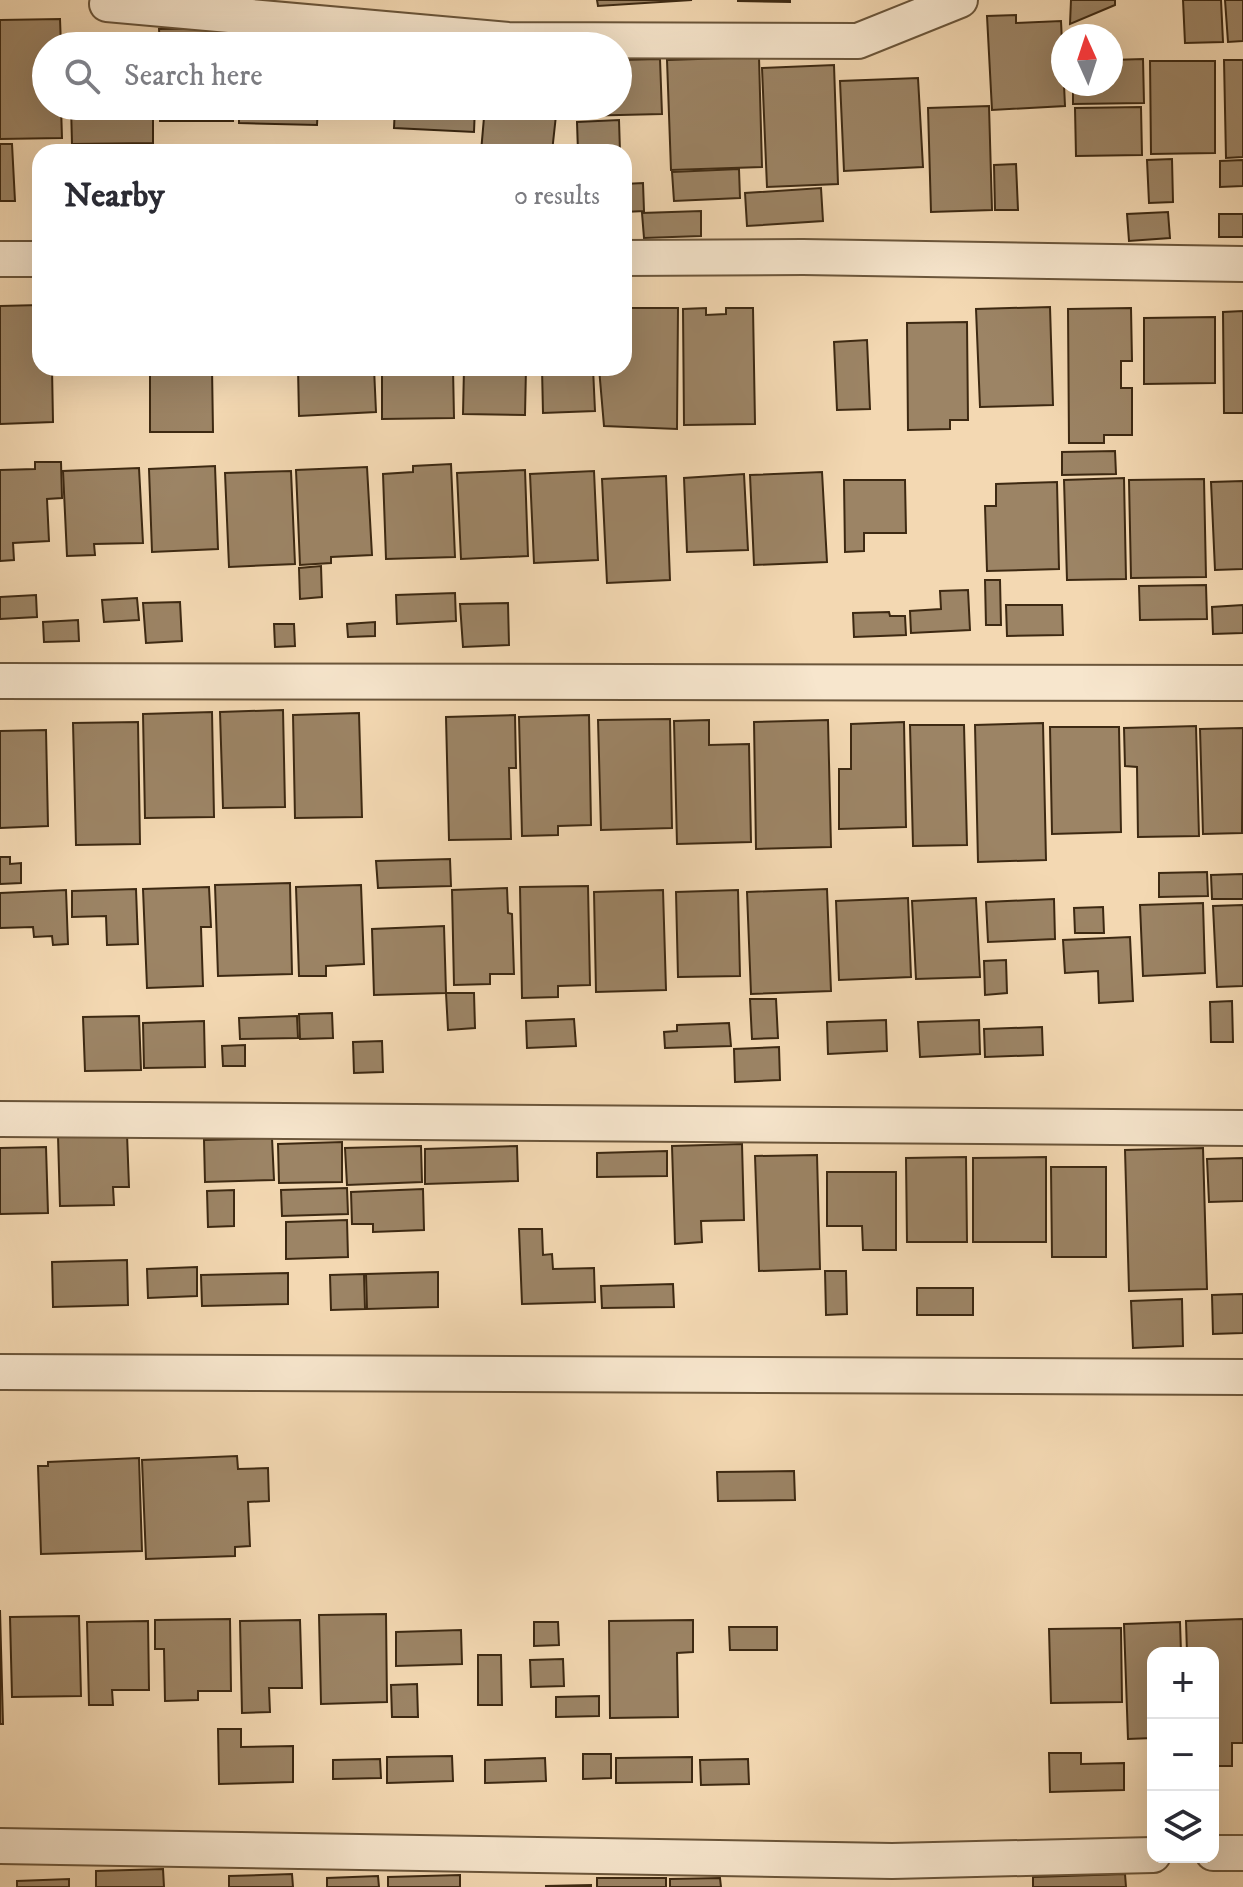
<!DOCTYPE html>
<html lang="en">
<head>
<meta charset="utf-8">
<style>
	:root { --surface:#fff; --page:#f2f2f3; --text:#2b2b33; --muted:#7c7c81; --line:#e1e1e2 }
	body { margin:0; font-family:"IM FELL DW Pica",serif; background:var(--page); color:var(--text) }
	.controls { position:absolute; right:24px; bottom:24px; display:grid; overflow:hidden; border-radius:16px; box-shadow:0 8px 32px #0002 }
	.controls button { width:72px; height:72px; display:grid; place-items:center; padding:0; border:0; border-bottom:2px solid var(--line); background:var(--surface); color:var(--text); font:40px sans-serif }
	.compass { position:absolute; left:1051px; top:24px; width:72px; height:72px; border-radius:50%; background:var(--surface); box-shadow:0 8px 32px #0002; rotate:357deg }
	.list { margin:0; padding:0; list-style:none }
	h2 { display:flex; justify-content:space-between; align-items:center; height:104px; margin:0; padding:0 32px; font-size:34px }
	h2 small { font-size:26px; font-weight:400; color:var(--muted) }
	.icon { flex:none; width:44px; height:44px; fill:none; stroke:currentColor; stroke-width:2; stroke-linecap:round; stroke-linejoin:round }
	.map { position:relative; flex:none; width:1243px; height:1887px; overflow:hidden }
	.search { position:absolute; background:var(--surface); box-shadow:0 8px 32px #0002; left:32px; top:32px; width:600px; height:88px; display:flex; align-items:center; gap:20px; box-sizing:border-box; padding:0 28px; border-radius:44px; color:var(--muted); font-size:30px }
	.panel { position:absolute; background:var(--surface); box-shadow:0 8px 32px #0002; left:32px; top:144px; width:600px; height:232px; border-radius:24px }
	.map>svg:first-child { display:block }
	.building { fill:#9c8465; stroke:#3d2912; stroke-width:2 }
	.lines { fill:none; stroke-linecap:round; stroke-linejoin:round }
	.minor-casing { stroke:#6a553a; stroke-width:38 }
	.minor { stroke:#f7e6cd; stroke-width:34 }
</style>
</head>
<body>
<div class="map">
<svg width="1243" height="1887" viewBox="0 0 1243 1887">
	<rect width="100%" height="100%" fill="#f3d8b2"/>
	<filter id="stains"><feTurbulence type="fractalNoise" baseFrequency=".0025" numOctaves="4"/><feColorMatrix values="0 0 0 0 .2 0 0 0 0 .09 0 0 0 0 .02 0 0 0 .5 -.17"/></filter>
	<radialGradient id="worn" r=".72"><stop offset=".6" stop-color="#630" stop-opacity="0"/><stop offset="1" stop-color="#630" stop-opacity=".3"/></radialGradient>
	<g class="building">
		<polygon points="597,0 692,0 598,6"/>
		<polygon points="738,0 790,0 790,2 738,1"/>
		<polygon points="1071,0 1115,0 1115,5 1070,24"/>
		<polygon points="1183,0 1221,0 1223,42 1185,43"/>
		<polygon points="1225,0 1243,0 1243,41 1228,42"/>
		<polygon points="1016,15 1016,23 1061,21 1065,106 992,110 987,16"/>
		<polygon points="60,19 61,46 46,46 46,106 61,106 62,138 0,139 0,20"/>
		<polygon points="232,28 232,46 160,46 159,29"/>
		<polygon points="241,29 320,31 319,46 240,46"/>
		<polygon points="331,31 395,46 330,46"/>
		<polygon points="152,37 152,46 71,46 71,38"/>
		<polygon points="759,57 762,167 671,170 667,60"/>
		<polygon points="660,59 662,114 577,116 577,106 618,106 618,60"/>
		<polygon points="1143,59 1144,103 1073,104 1073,84 1111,84 1111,60"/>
		<polygon points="1224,60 1243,60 1243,157 1226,158"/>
		<polygon points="1150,61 1215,61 1215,153 1151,154"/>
		<polygon points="834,65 838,184 767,187 762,68"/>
		<polygon points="918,78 923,167 844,171 840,81"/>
		<polygon points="71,106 153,106 153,143 72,144"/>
		<rect x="160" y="106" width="73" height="15"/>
		<polygon points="239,106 318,106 317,125 239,123"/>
		<polygon points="327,106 392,106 391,115 327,111"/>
		<polygon points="395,106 475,106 474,132 394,128"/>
		<polygon points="485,106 557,106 552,152 481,152"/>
		<polygon points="989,106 992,210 931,212 928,108"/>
		<polygon points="1141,107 1142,155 1076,156 1075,108"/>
		<polygon points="619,120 620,152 578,152 577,122"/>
		<polygon points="0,144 12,144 15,201 0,201"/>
		<polygon points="1172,159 1173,202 1149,203 1147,160"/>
		<polygon points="1243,160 1243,186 1220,187 1220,161"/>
		<polygon points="1016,164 1018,210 995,210 994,165"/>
		<polygon points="739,169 740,198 674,201 672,172"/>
		<polygon points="643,183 644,211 624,212 624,184"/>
		<polygon points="821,188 823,221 747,226 745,193"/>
		<polygon points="701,211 701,236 644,238 642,213"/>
		<polygon points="1168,212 1170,238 1129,241 1127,214"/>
		<rect x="1219" y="214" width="24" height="23"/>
		<polygon points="40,305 40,368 52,368 53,422 0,424 0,306"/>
		<polygon points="1050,307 1053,405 980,407 976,309"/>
		<polygon points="624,308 678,308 677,429 604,426 599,368 624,368"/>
		<polygon points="706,308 706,315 726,314 726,308 753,308 755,424 684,425 683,309"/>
		<polygon points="1131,308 1132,361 1121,361 1121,388 1132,388 1132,435 1104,435 1104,443 1069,443 1068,309"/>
		<polygon points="1243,311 1243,413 1224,413 1223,312"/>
		<polygon points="1215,317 1215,383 1144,384 1144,318"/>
		<polygon points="967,322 968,420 950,420 950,429 908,430 907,323"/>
		<polygon points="867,340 870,409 837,410 834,342"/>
		<polygon points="60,368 142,368 142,369 60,370"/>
		<polygon points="150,368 212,368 213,432 150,432"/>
		<polygon points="298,368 374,368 376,412 299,416"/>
		<polygon points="382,368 453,368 454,418 382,419"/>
		<polygon points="464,368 526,368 525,415 463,414"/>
		<polygon points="542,368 593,368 595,411 543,413"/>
		<polygon points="1115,451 1116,474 1062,475 1062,452"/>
		<polygon points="35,462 61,462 62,498 47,499 49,541 13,543 14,560 0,561 0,470 35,469"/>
		<polygon points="451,464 455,557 386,559 383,474 413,472 413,466"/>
		<polygon points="215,466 218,549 152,552 149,469"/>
		<polygon points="367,467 372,555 331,557 331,563 300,565 296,470"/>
		<polygon points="139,468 143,543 94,544 95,555 67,556 63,471"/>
		<polygon points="525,470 528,556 461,559 457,473"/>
		<polygon points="291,471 295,564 229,567 225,473"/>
		<polygon points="594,471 598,560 534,563 530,474"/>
		<polygon points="822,472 827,562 754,565 750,475"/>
		<polygon points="744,474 748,550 687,552 684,478"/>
		<polygon points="666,476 670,580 607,583 602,479"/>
		<polygon points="1124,478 1126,579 1067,580 1064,480"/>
		<polygon points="1204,479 1206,577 1131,578 1129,480"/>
		<polygon points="844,480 905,480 906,533 864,533 864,551 845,552"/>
		<polygon points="1243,481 1243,569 1215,570 1211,482"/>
		<polygon points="1057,482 1059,569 987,571 985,506 996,506 996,484"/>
		<polygon points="321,566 322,597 300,599 299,568"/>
		<polygon points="985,580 1000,580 1001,625 986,625"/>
		<polygon points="1206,585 1207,619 1140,620 1139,586"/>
		<polygon points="968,590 970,630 911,633 910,611 941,609 940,591"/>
		<polygon points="455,593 456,621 397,624 396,595"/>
		<polygon points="36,595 37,617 0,619 0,597"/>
		<polygon points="137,598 139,620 104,622 102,600"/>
		<polygon points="180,602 182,641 146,643 143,603"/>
		<polygon points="508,603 509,645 463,647 460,604"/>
		<polygon points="1006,605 1062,605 1063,635 1007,636"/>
		<polygon points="1243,605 1243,633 1213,634 1212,607"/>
		<polygon points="889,612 890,616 905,616 906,635 854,637 853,613"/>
		<polygon points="78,620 79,641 44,642 43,622"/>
		<polygon points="375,622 375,636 348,637 347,624"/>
		<polygon points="274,624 294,624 295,646 275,647"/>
		<polygon points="283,710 285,807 223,808 220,712"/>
		<polygon points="212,712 214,817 145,818 143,714"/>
		<polygon points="359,713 362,817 295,818 293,715"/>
		<polygon points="515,715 516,768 509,768 511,839 449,840 446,717"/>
		<polygon points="589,715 591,825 558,826 558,835 522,836 519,717"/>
		<polygon points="670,719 672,828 601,830 598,720"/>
		<polygon points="709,720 709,745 749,744 751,842 677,844 674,721"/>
		<polygon points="828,720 831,847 756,849 754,722"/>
		<polygon points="138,722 140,844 76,845 73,723"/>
		<polygon points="904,722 906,827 839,829 839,769 851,769 851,724"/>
		<polygon points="1043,723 1046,860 978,862 975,725"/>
		<polygon points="910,725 964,725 967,845 913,846"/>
		<polygon points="1196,726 1199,836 1138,837 1137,767 1125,766 1124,728"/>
		<polygon points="1050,727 1119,727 1121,832 1052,834"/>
		<polygon points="1243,728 1242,833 1203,834 1200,729"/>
		<polygon points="46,730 48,826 0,828 0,731"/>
		<polygon points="0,857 10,857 10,864 21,863 21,883 0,884"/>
		<polygon points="450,859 451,886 378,888 376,861"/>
		<polygon points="1207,872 1208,896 1159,897 1159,873"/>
		<polygon points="1243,874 1243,899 1212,899 1211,875"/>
		<polygon points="290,883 292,974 218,976 215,885"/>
		<polygon points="361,885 364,964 326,966 326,976 299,976 296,887"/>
		<polygon points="588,886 590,985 558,986 558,997 522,998 520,887"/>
		<polygon points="209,887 211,927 201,927 203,986 147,988 143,889"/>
		<polygon points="507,888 508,913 512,914 514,974 490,974 490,984 454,985 452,890"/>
		<polygon points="136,889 138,944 107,945 106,916 72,917 72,891"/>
		<polygon points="827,889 831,991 751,994 747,892"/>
		<polygon points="66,890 68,944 53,945 52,936 34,937 33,927 0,928 0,893"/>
		<polygon points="663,890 666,990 596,992 594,892"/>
		<polygon points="738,890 740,976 678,977 676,892"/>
		<polygon points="908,898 911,977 839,980 836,901"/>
		<polygon points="976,898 980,977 916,979 912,901"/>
		<polygon points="1054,899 1055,939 988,942 986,902"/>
		<polygon points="1203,903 1205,973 1143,976 1140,905"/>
		<polygon points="1243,905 1243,986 1217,987 1213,906"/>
		<polygon points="1103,907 1104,933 1075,933 1074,908"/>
		<polygon points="444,926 446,993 374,995 372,929"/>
		<polygon points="1130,937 1133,1001 1099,1003 1098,971 1065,973 1063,940"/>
		<polygon points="1006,960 1007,993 985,995 984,961"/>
		<polygon points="446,993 474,993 475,1028 448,1030"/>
		<polygon points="750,999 776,999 778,1038 752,1039"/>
		<polygon points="1232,1001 1233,1042 1211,1042 1210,1002"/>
		<polygon points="332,1013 333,1038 300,1039 299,1014"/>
		<polygon points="139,1016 141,1070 85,1071 83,1017"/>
		<polygon points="297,1016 298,1038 240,1039 239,1018"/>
		<polygon points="574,1019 576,1046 527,1048 526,1021"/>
		<polygon points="886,1020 887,1051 828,1054 827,1022"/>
		<polygon points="979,1020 980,1054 920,1057 918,1022"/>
		<polygon points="204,1021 205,1067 144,1068 143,1023"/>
		<polygon points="729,1023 731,1046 665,1048 664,1032 677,1031 677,1025"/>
		<polygon points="1042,1027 1043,1055 985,1057 984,1029"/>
		<polygon points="382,1041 383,1072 354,1073 353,1042"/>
		<polygon points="245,1045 245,1066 223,1066 222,1046"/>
		<polygon points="779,1047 780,1080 735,1082 734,1049"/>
		<polygon points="127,1134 129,1187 113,1187 114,1205 60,1206 58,1136"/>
		<polygon points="272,1138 274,1180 205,1182 204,1140"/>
		<polygon points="342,1142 342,1182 279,1183 278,1144"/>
		<polygon points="742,1144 744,1220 701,1221 702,1242 675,1244 672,1146"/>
		<polygon points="421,1146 422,1182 347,1185 345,1148"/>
		<polygon points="517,1146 518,1181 425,1184 425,1149"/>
		<polygon points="46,1147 48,1213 0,1214 0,1148"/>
		<polygon points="1203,1148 1207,1289 1129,1291 1125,1150"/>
		<polygon points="667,1151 667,1176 597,1177 597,1153"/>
		<polygon points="817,1155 820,1269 759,1271 755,1156"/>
		<polygon points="966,1157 967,1242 907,1242 906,1158"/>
		<polygon points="1046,1157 1046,1242 973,1242 973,1158"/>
		<polygon points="1243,1158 1243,1201 1209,1202 1207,1159"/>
		<polygon points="1051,1167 1106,1167 1106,1257 1052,1257"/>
		<polygon points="827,1172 896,1172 896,1250 863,1250 862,1226 827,1226"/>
		<polygon points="347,1188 348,1214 282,1216 281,1190"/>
		<polygon points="423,1189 424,1230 373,1232 373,1224 352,1224 351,1192"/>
		<polygon points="234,1190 234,1226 208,1227 207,1191"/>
		<polygon points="347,1220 348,1257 286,1259 286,1222"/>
		<polygon points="519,1229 542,1229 543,1255 552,1254 553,1269 594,1268 595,1302 522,1304"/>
		<polygon points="127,1260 128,1305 53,1307 52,1262"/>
		<polygon points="197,1267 197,1296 148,1298 147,1269"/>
		<polygon points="825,1271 846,1271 847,1314 826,1315"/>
		<polygon points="438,1272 438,1307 367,1309 366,1274"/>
		<polygon points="288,1273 288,1304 202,1306 201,1275"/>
		<polygon points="364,1274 365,1309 331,1310 330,1275"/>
		<polygon points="673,1284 674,1307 602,1308 601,1286"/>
		<rect x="917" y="1288" width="56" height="27"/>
		<polygon points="1243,1294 1243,1333 1213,1334 1212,1295"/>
		<polygon points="1182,1299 1183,1346 1133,1348 1131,1301"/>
		<polygon points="237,1456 238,1469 268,1468 269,1501 248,1502 250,1546 235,1547 235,1556 146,1559 142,1460"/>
		<polygon points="139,1458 142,1551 41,1554 38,1466 48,1466 48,1462"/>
		<polygon points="794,1471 795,1500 718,1501 717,1472"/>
		<polygon points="0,1610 3,1724 0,1724"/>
		<polygon points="386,1614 387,1702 321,1704 319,1615"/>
		<polygon points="79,1616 81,1696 12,1697 10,1617"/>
		<polygon points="230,1619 231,1691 198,1691 198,1700 165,1701 164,1649 155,1649 155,1620"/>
		<polygon points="1243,1619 1243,1743 1232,1743 1232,1766 1213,1766 1213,1653 1187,1653 1186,1621"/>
		<polygon points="300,1620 302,1688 269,1688 270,1712 242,1713 240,1621"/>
		<polygon points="693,1620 693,1652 677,1653 678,1717 610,1718 609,1621"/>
		<polygon points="148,1621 149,1690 112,1690 113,1705 89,1705 87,1622"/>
		<polygon points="534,1622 558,1622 559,1645 534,1646"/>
		<polygon points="1180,1622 1181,1653 1153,1653 1153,1738 1128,1739 1124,1624"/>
		<polygon points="729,1627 777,1627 777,1650 730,1650"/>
		<polygon points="1121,1628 1122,1702 1051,1703 1049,1629"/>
		<polygon points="461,1630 462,1664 396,1666 396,1632"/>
		<polygon points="478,1655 501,1655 502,1705 478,1705"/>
		<polygon points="563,1659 564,1686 531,1687 530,1660"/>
		<polygon points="417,1684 418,1717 392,1717 391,1685"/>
		<polygon points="599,1696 599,1716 556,1717 556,1697"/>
		<polygon points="218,1729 241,1729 241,1747 293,1746 293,1782 219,1784"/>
		<polygon points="1049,1753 1081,1753 1081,1764 1124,1763 1124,1790 1050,1792"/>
		<polygon points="583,1754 611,1754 611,1778 583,1779"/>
		<polygon points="452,1756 453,1781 387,1783 387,1757"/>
		<polygon points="692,1757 692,1782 616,1783 616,1758"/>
		<polygon points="545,1758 546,1781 485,1783 485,1760"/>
		<polygon points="380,1759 381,1778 333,1779 333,1760"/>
		<polygon points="748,1759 749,1784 701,1785 700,1760"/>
		<polygon points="163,1869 164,1887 96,1887 96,1871"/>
		<polygon points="292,1874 293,1887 229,1887 229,1876"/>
		<polygon points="1125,1874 1126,1887 1033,1887 1033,1877"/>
		<polygon points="460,1875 460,1887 388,1887 388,1877"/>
		<polygon points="378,1876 379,1887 327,1887 327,1878"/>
		<rect x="597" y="1878" width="69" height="9"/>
		<polygon points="720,1878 721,1887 670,1887 670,1879"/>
		<polygon points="69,1879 69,1887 17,1887 17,1881"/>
		<polygon points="591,1885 591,1887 546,1887 546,1886"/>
	</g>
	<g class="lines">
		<defs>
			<g id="minor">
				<polyline points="107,4 508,40 858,41 960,0"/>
				<polyline points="624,258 803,257 1243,264"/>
				<polyline points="0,259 40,259"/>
				<polyline points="0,681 1243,683"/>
				<polyline points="0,1119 1243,1128"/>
				<polyline points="0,1372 1243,1377"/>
				<polyline points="0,1846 892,1861 1153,1855"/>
				<polyline points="1213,1853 1243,1853"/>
			</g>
		</defs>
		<use href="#minor" class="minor-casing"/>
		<use href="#minor" class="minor"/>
	</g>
	<rect width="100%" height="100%" filter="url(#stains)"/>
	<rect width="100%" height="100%" fill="url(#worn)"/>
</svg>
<div class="controls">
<button>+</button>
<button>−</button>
<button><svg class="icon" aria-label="layers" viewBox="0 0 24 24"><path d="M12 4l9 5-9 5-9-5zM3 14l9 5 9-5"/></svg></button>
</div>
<svg class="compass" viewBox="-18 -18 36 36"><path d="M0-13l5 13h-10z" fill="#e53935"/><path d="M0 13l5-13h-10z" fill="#7c7c81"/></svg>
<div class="search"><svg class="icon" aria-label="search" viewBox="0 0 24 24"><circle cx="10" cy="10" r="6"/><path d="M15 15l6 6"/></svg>Search here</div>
<section class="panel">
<h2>Nearby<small>0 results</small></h2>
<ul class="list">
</ul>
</section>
</div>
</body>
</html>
